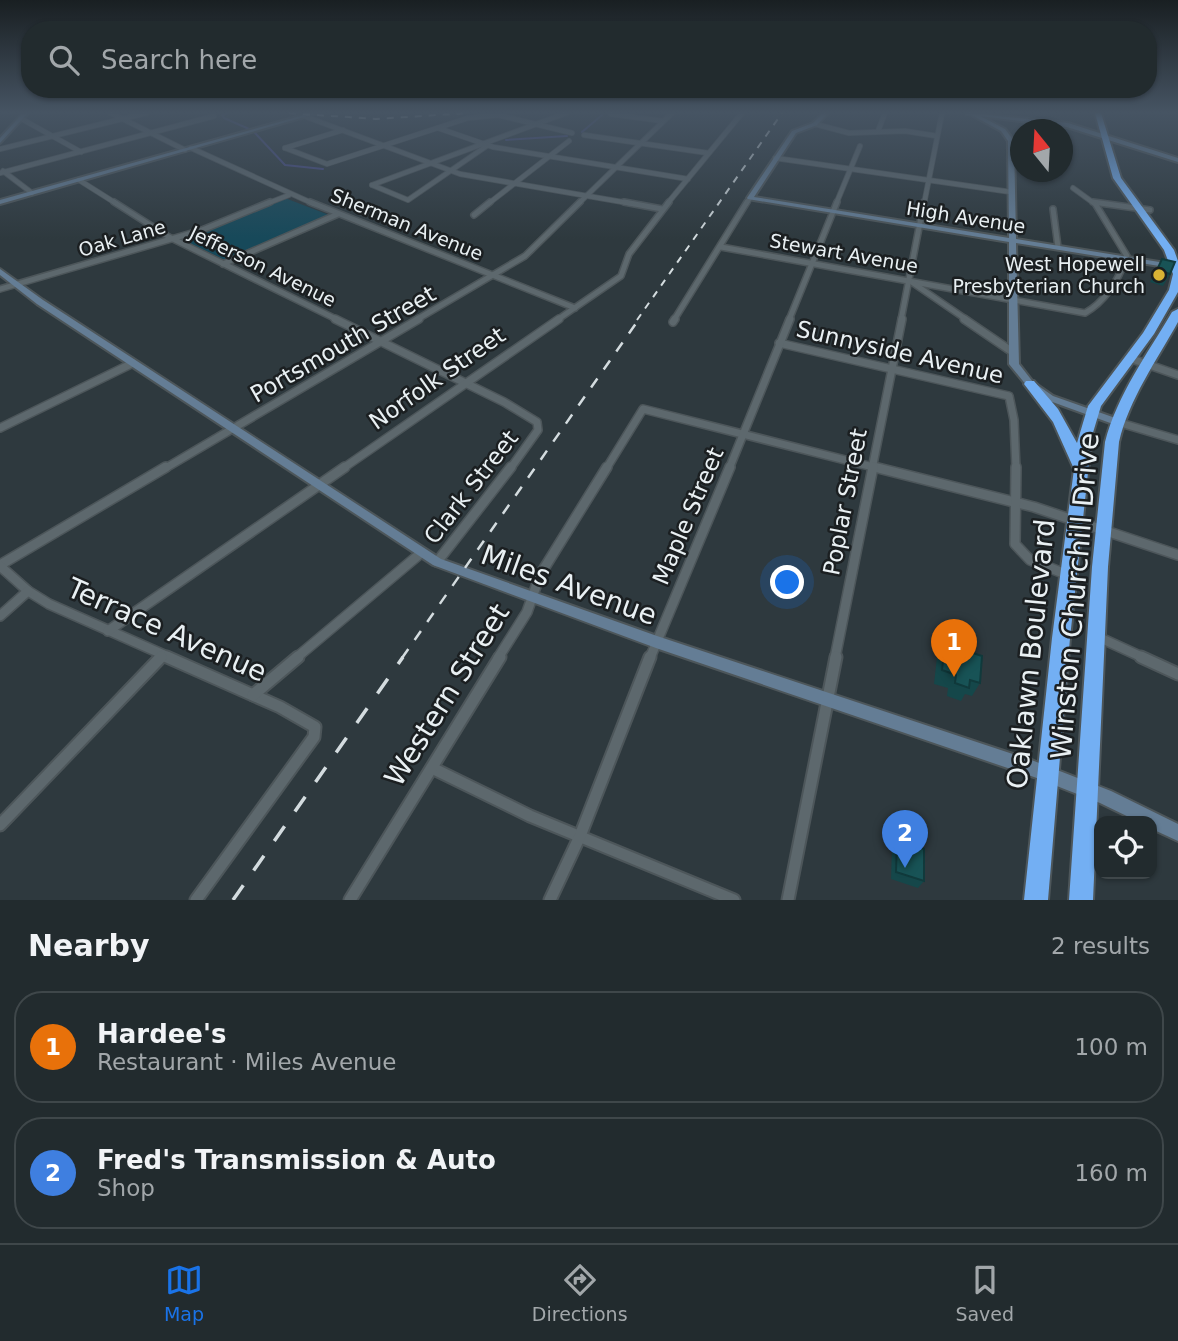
<!DOCTYPE html>
<html lang="en">
<head>
<meta charset="utf-8">
<style>
	:root { --surface:#222b2e; --page:#2a3336; --text:#f1f3f6; --muted:#a2a7aa; --line:#3f474a; --accent:#1a73e8 }
	body { margin:0; font-family:"DejaVu Sans",sans-serif; background:var(--page); color:var(--text) }
	.controls { position:absolute; right:21px; bottom:21px; display:grid; overflow:hidden; border-radius:14px; box-shadow:0 2px 5px #0004 }
	.controls button { width:63px; height:63px; display:grid; place-items:center; padding:0; border:0; border-bottom:2px solid var(--line); background:var(--surface); color:var(--text); font:35px sans-serif }
	.compass { position:absolute; left:1010px; top:119px; width:63px; height:63px; border-radius:50%; background:var(--surface); box-shadow:0 2px 5px #0004; rotate:342deg }
	.you { position:absolute; left:788px; top:583px; width:24px; height:24px; margin:-18px; border:5px solid #fff; border-radius:50%; background:#1a73e8; box-shadow:0 0 0 10px #1a73e833 }
	.badge { display:grid; place-items:center; width:46px; height:46px; border-radius:50%; background:var(--accent); color:#fff; font-size:23px; font-weight:700 }
	.pin { position:absolute; translate:-50% -58px; filter:drop-shadow(0 2px 4px #0008) }
	.pin::after { content:''; position:absolute; top:37px; width:24px; height:21px; background:inherit; clip-path:polygon(0 0,100% 0,50% 100%) }
	.list { margin:0; padding:0; list-style:none }
	h2 { display:flex; justify-content:space-between; align-items:center; height:91px; margin:0; padding:0 28px; font-size:30px }
	h2 small { font-size:23px; font-weight:400; color:var(--muted) }
	.list li { display:grid; grid-template-columns:46px 1fr auto; gap:21px; align-items:center; box-sizing:border-box; height:112px; margin:0 14px 14px; padding:0 14px; border:2px solid var(--line); border-radius:28px }
	.list b { display:block; font-size:26px; white-space:nowrap }
	.list p { margin:0; font-size:23px; white-space:nowrap; color:var(--muted) }
	.list em { font-size:23px; font-style:normal; color:var(--muted) }
	.icon { flex:none; width:38px; height:38px; fill:none; stroke:currentColor; stroke-width:2; stroke-linecap:round; stroke-linejoin:round }
	.map { position:relative; flex:none; width:1178px; height:900px; overflow:hidden }
	.search { position:absolute; background:var(--surface); box-shadow:0 2px 5px #0004; left:21px; right:21px; top:21px; height:77px; display:flex; align-items:center; gap:18px; box-sizing:border-box; padding:0 24px; border-radius:28px; color:var(--muted); font-size:26px }
	.sheet { height:343px; background:var(--surface) }
	nav { display:flex; justify-content:space-around; align-items:center; box-sizing:border-box; height:98px; border-top:2px solid var(--line); background:var(--surface); font-size:19px; color:var(--muted) }
	nav a { display:grid; justify-items:center; gap:4px }
	nav .on { color:var(--accent) }
	.map>svg:first-child { display:block }
	.green { fill:#17495a }
	.lines { fill:none; stroke-linecap:round; stroke-linejoin:round }
	.stream { stroke:#474b88; stroke-width:2 }
	.street-far4-casing { stroke:#4d565a; stroke-width:6 }
	.street-far3-casing { stroke:#4d565a; stroke-width:8 }
	.street-far2-casing { stroke:#4d565a; stroke-width:10 }
	.street-far1-casing { stroke:#4d565a; stroke-width:12 }
	.street-casing { stroke:#4d565a; stroke-width:15 }
	.secondary-casing { stroke:#4d565a; stroke-width:4 }
	.highway-casing { stroke:#4d565a; stroke-width:4 }
	.street-far4 { stroke:#5d686d; stroke-width:4.5 }
	.street-far3 { stroke:#5d686d; stroke-width:5 }
	.street-far2 { stroke:#5d686d; stroke-width:7 }
	.street-far1 { stroke:#5d686d; stroke-width:9 }
	.street { stroke:#5d686d; stroke-width:11 }
	.secondary { fill:#647d95; fill-rule:evenodd }
	.highway { fill:#73aff3; fill-rule:evenodd }
	.rail-far2 { stroke:#d4dcdf; stroke-width:2; stroke-dasharray:7 7; stroke-linecap:butt }
	.rail-far1 { stroke:#d4dcdf; stroke-width:2.5; stroke-dasharray:11 11; stroke-linecap:butt }
	.rail { stroke:#d4dcdf; stroke-width:3.5; stroke-dasharray:18 18; stroke-linecap:butt }
	.wall { fill:#15474a }
	.building { fill:#185356; stroke:#113a3c; stroke-width:2 }
	.poi-dot { fill:#d9b334; stroke:#1b1f21; stroke-width:2.5 }
	.labels { text-anchor:middle; dominant-baseline:central; stroke-width:5; stroke-linejoin:round; paint-order:stroke }
	.far-street-label { font-size:19px; fill:#e9f0f3; stroke:#1b1f21 }
	.far-poi-label { font-size:19px; fill:#e9f0f3; stroke:#1b1f21; text-anchor:end }
	.street-label { font-size:23px; fill:#e9f0f3; stroke:#1b1f21 }
	.near-street-label { font-size:28px; fill:#e9f0f3; stroke:#1b1f21 }
</style>
</head>
<body>
<div class="map">
<svg width="1178" height="900" viewBox="0 0 1178 900">
	<rect width="100%" height="100%" fill="#2e393e"/>
	<polygon class="green" points="285,198 329,215 228,259 223,259 183,240"/>
	<g class="lines">
		<g class="stream">
			<polyline points="228,113 222,115 224,118 249,129"/>
			<polyline points="582,132 602,115"/>
			<polyline points="255,133 285,165 323,169"/>
			<polyline points="506,140 567,136"/>
		</g>
		<defs>
			<g id="street-far4">
				<polyline points="111,113 185,150"/>
				<polyline points="967,113 971,113"/>
				<polyline points="611,114 663,121"/>
				<polyline points="304,116 460,174 634,204"/>
				<polyline points="20,118 81,152"/>
				<polyline points="815,124 849,133 905,131 937,136"/>
				<polyline points="438,128 493,147 688,179"/>
				<polyline points="878,131 885,113"/>
				<polyline points="584,135 708,153"/>
				<polyline points="191,148 314,204"/>
				<polyline points="285,148 327,164 468,118 498,115 572,133"/>
				<polyline points="285,148 343,130"/>
				<polyline points="0,149 146,113"/>
				<polyline points="775,158 1011,192"/>
				<polyline points="3,171 32,193"/>
				<polyline points="0,173 214,116"/>
				<polyline points="79,180 117,204"/>
				<polyline points="372,185 566,113"/>
				<polyline points="372,185 408,200 488,145"/>
				<polyline points="1073,188 1095,204"/>
				<polyline points="266,204 289,195"/>
				<polyline points="488,204 569,141"/>
				<polyline points="578,204 672,113"/>
				<polyline points="667,204 742,113"/>
				<polyline points="746,204 750,198"/>
				<polyline points="836,204 860,146"/>
				<polyline points="924,204 942,113"/>
			</g>
			<g id="street-far3">
				<polyline points="114,202 169,237 338,320"/>
				<polyline points="310,202 575,308"/>
				<polyline points="624,202 662,209"/>
				<polyline points="1093,202 1150,210"/>
				<polyline points="1053,209 1058,247"/>
				<polyline points="474,215 490,202"/>
				<path d="M721,247l364,66c21,-12 34,-34 42,-57l-31,-51"/>
				<polyline points="223,264 338,214"/>
				<polyline points="913,283 967,320"/>
				<polyline points="0,289 202,230 270,202"/>
				<polyline points="416,320 525,256 580,202"/>
				<polyline points="557,320 621,276 629,254 669,202"/>
				<polyline points="674,320 747,202"/>
				<polyline points="789,320 837,202"/>
				<polyline points="901,320 924,202"/>
			</g>
			<g id="street-far2">
				<polyline points="335,319 504,402 537,422 538,430 510,469"/>
				<polyline points="964,319 1014,353"/>
				<polyline points="673,322 675,319"/>
				<polyline points="779,343 1009,396 1014,420 1016,469"/>
				<polyline points="1132,359 1178,375"/>
				<polyline points="1117,422 1178,440"/>
				<polyline points="0,428 133,363"/>
				<polyline points="164,469 419,319"/>
				<polyline points="342,469 559,319"/>
				<polyline points="606,469 643,409 881,469"/>
				<polyline points="729,469 790,319"/>
				<polyline points="872,469 902,319"/>
			</g>
			<g id="street-far1">
				<polyline points="874,467 1034,507 1178,555"/>
				<polyline points="1016,467 1015,544 1030,560 1068,575"/>
				<polyline points="437,562 511,467"/>
				<polyline points="0,565 166,467"/>
				<polyline points="0,566 28,591 49,604 171,658"/>
				<polyline points="0,616 28,591"/>
				<polyline points="108,631 345,467"/>
				<polyline points="1096,636 1144,658"/>
				<polyline points="160,658 163,655"/>
				<polyline points="296,658 421,553"/>
				<polyline points="498,658 527,612 540,575 607,467"/>
				<polyline points="650,658 730,467"/>
				<polyline points="835,658 873,467"/>
			</g>
			<g id="street">
				<polyline points="167,657 280,707 315,727 314,737 196,900"/>
				<polyline points="1141,657 1178,674"/>
				<polyline points="253,695 298,657"/>
				<polyline points="432,768 530,816 734,900"/>
				<polyline points="0,825 161,657"/>
				<polyline points="350,900 500,657"/>
				<polyline points="550,900 580,836 650,657"/>
				<polyline points="788,900 836,657"/>
			</g>
			<g id="secondary">
				<polygon points="23,113 28,113 0,143 0,138"/>
				<polygon points="311,113 318,113 0,204 0,200"/>
				<polygon points="823,113 828,113 817,125 796,133 754,197 1009,238 1008,141 1001,131 968,113 1068,123 1178,158 1178,162 1067,127 980,116 1005,129 1014,141 1016,239 1178,265 1178,269 1016,243 1019,364 1033,382 1053,396 1121,420 1122,422 1121,424 1113,424 1047,400 1027,386 1009,364 1009,242 748,199 747,198 792,131 813,123"/>
				<polygon points="0,269 43,300 441,559 657,636 1034,761 1111,791 1178,824 1178,841 1152,829 1152,821 1137,821 1100,803 1034,777 656,648 433,565 37,304 0,275"/>
			</g>
			<g id="highway">
				<polygon points="1095,113 1101,113 1121,178 1174,250 1178,261 1178,292 1154,334 1101,406 1092,436 1070,638 1048,900 1024,900 1052,638 1074,469 1053,422 1024,384 1026,381 1034,381 1058,409 1077,443 1088,406 1143,333 1169,290 1173,274 1164,250 1113,178"/>
				<path d="M1178,309v13c-21,38 -49,77 -59,120l-11,125 -15,333h-24l23,-333 13,-125c12,-47 43,-89 67,-130z"/>
			</g>
		</defs>
		<use href="#street-far4" class="street-far4-casing"/>
		<use href="#street-far3" class="street-far3-casing"/>
		<use href="#street-far2" class="street-far2-casing"/>
		<use href="#street-far1" class="street-far1-casing"/>
		<use href="#street" class="street-casing"/>
		<use href="#secondary" class="secondary-casing"/>
		<use href="#highway" class="highway-casing"/>
		<use href="#street-far4" class="street-far4"/>
		<use href="#street-far3" class="street-far3"/>
		<use href="#street-far2" class="street-far2"/>
		<use href="#street-far1" class="street-far1"/>
		<use href="#street" class="street"/>
		<use href="#secondary" class="secondary"/>
		<use href="#highway" class="highway"/>
		<g class="rail-far2">
			<polyline points="289,113 376,119 467,113"/>
			<polyline points="637,320 782,113"/>
		</g>
		<polyline class="rail-far1" points="402,658 639,319"/>
		<polyline class="rail" points="233,900 403,657"/>
	</g>
	<g class="wall">
		<polygon points="1162,259 1170,274 1163,286 1150,282"/>
		<polygon points="945,644 980,683 972,696 965,694 961,701 947,696 948,688 934,684 937,657"/>
		<polygon points="897,840 924,881 918,888 891,879 892,848"/>
	</g>
	<g class="building">
		<polygon points="1162,259 1175,262 1170,274 1157,270"/>
		<polygon points="945,644 982,656 980,683 970,680 969,688 955,683 956,675 942,670"/>
		<polygon points="897,840 924,849 924,881 896,872"/>
	</g>
	<linearGradient id="sky" x2="0" y2="1"><stop stop-color="#191f22"/><stop offset="0.47" stop-color="#465463"/><stop offset="1" stop-color="#465463" stop-opacity="0"/></linearGradient>
	<rect width="1178" height="239" fill="url(#sky)"/>
	<circle class="poi-dot" cx="1159" cy="275" r="7"/>
	<g class="labels">
		<g class="far-street-label">
			<text transform="translate(966 217) rotate(9)">High Avenue</text>
			<text transform="translate(407 224) rotate(22)">Sherman Avenue</text>
			<text transform="translate(122 238) rotate(-16)">Oak Lane</text>
			<text transform="translate(844 253) rotate(10)">Stewart Avenue</text>
			<text transform="translate(263 266) rotate(26)">Jefferson Avenue</text>
		</g>
		<g class="far-poi-label">
			<text x="1145" y="264">West Hopewell<tspan x="1145" dy="22">Presbyterian Church</tspan></text>
		</g>
		<g class="street-label">
			<text transform="translate(343 344) rotate(-30)">Portsmouth Street</text>
			<text transform="translate(900 352) rotate(13)">Sunnyside Avenue</text>
			<text transform="translate(437 378) rotate(-35)">Norfolk Street</text>
			<text transform="translate(471 487) rotate(-52)">Clark Street</text>
			<text transform="translate(845 502) rotate(-79)">Poplar Street</text>
			<text transform="translate(688 516) rotate(-67)">Maple Street</text>
		</g>
		<g class="near-street-label">
			<text transform="translate(569 585) rotate(20)">Miles Avenue</text>
			<text transform="translate(1075 596) rotate(-85)">Winston Churchill Drive</text>
			<text transform="translate(167 630) rotate(24)">Terrace Avenue</text>
			<text transform="translate(1031 654) rotate(-84)">Oaklawn Boulevard</text>
			<text transform="translate(447 695) rotate(-58)">Western Street</text>
		</g>
	</g>
</svg>
<div class="controls">
<button><svg class="icon" aria-label="locate" viewBox="0 0 24 24"><circle cx="12" cy="12" r="6"/><path d="M12 2v4M12 18v4M2 12h4M18 12h4"/></svg></button>
</div>
<svg class="compass" viewBox="-18 -18 36 36"><path d="M0-13l5 13h-10z" fill="#e53935"/><path d="M0 13l5-13h-10z" fill="#a2a7aa"/></svg>
<div class="you"></div>
<div class="pin badge" style="left:954px;top:677px;background:#e8710a">1</div>
<div class="pin badge" style="left:905px;top:868px;background:#3f7fe0">2</div>
<div class="search"><svg class="icon" aria-label="search" viewBox="0 0 24 24"><circle cx="10" cy="10" r="6"/><path d="M15 15l6 6"/></svg>Search here</div>
</div>
<section class="sheet">
<h2>Nearby<small>2 results</small></h2>
<ul class="list">
<li><span class="badge" style="background:#e8710a">1</span><div><b>Hardee's</b><p>Restaurant · Miles Avenue</p></div><em>100 m</em></li>
<li><span class="badge" style="background:#3f7fe0">2</span><div><b>Fred's Transmission &amp; Auto</b><p>Shop</p></div><em>160 m</em></li>
</ul>
</section>
<nav>
<a class="on"><svg class="icon" aria-label="map" viewBox="0 0 24 24"><path d="M3 6l6-2 6 2 6-2v14l-6 2-6-2-6 2zM9 4v14M15 6v14"/></svg>Map</a>
<a><svg class="icon" aria-label="directions" viewBox="0 0 24 24"><path d="M12 3l9 9-9 9-9-9zM9 14v-3h6M13 9l2 2-2 2"/></svg>Directions</a>
<a><svg class="icon" aria-label="saved" viewBox="0 0 24 24"><path d="M7 4h10v16l-5-4-5 4z"/></svg>Saved</a>
</nav>
</body>
</html>
